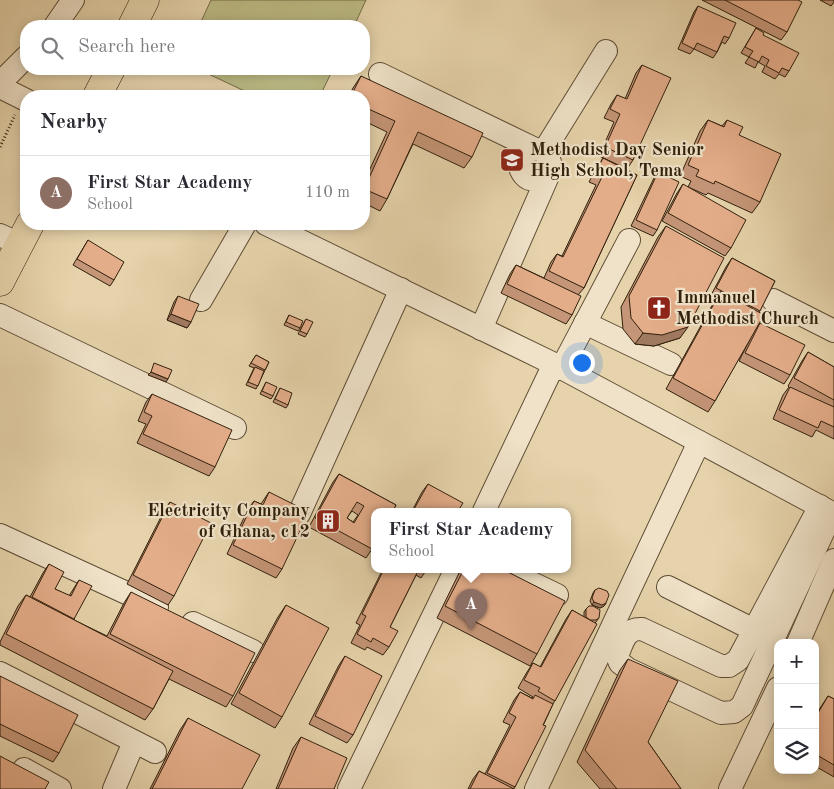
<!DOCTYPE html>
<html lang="en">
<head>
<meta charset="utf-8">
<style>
	:root { --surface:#fff; --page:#f2f2f3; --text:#2b2b33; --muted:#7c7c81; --line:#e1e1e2; --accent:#8f2418 }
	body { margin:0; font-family:"Old Standard TT",serif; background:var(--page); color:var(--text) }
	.controls { position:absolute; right:15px; bottom:15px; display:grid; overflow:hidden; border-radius:10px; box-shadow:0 2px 12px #0003 }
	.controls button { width:45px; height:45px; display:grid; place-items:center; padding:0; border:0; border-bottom:1px solid var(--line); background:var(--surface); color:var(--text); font:25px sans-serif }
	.you { position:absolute; left:581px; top:362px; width:18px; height:18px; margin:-12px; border:4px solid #fff; border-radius:50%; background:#1a73e8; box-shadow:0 0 0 8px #1a73e833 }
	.badge { display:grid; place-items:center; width:32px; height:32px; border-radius:50%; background:var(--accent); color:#fff; font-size:16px; font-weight:700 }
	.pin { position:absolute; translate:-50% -41px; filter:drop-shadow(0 1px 2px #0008) }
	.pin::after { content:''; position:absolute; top:26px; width:18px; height:15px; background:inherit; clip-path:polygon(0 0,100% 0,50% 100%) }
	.popup { position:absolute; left:371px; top:508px; width:200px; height:65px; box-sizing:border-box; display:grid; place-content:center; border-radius:10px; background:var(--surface); filter:drop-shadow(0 1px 4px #0005); font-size:16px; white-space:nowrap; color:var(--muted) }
	.popup b { font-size:19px; color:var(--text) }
	.popup::after { content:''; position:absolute; left:50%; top:100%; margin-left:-10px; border:10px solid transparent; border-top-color:var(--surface) }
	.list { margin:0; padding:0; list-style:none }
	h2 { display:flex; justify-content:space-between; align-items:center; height:65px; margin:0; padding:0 20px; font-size:21px }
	h2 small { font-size:16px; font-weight:400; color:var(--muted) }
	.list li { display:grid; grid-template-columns:32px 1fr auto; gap:15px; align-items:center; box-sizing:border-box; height:75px; padding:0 20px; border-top:1px solid var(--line) }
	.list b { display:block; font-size:19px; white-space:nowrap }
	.list p { margin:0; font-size:16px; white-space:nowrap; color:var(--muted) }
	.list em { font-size:16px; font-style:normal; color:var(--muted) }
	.icon { flex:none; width:28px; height:28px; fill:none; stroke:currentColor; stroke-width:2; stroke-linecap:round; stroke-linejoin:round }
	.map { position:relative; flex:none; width:834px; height:789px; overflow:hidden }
	.search { position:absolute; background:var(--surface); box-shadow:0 2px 12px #0003; left:20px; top:20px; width:350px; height:55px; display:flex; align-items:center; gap:12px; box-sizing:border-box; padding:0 18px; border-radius:20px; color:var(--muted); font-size:19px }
	.panel { position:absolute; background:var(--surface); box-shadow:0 2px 12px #0003; left:20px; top:90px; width:350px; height:140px; border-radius:20px }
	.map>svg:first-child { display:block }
	.green { fill:#bcba84; stroke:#766d48 }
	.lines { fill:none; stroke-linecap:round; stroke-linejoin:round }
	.minor-casing { stroke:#5e4d34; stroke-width:24 }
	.major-casing { stroke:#31200c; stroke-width:29 }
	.path { stroke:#31200c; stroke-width:3; stroke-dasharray:1 2.5; stroke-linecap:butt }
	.minor { stroke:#efe2c8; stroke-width:22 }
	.major { stroke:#e6d3ab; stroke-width:28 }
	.wall { fill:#c49577; stroke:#31200c; fill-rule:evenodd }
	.shaded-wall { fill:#a07961; stroke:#31200c }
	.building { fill:#e4ad8a; stroke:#31200c; fill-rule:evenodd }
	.labels { text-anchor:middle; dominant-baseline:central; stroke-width:4.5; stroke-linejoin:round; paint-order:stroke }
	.poi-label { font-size:18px; font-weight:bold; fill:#31200c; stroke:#efe2c8; text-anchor:start }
</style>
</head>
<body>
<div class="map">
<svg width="834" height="789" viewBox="0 0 834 789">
	<rect width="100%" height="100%" fill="#e6d3ab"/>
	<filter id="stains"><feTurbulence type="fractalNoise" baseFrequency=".004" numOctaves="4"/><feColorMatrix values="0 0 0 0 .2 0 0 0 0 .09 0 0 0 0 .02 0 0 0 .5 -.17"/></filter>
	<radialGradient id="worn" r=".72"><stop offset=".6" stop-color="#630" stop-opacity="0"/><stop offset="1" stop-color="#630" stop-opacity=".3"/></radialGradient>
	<g class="green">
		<polygon points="211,0 366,0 354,26 199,26"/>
		<polygon points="198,69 333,69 320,96 255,96"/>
	</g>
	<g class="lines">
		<defs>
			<g id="minor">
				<polyline points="55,26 73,0"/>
				<polyline points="380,74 535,149"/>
				<polyline points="0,83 26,57"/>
				<polyline points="0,87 26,100"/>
				<polyline points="544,151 606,51"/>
				<polyline points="266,224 554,364 832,513"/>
				<polyline points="0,235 19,244"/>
				<polyline points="201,300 245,224"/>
				<polyline points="773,300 834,331"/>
				<polyline points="0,315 235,428"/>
				<polyline points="585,323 671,364"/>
				<path d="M481,329l70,-160c-2,-36 -44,-15 -27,6 6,7 14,5 22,2"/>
				<polyline points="561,369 629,240"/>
				<path d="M820,506l-82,154 -9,6h-8l-79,-37c-17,-1 -19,13 -25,27l3,7 8,6 93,44 13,-1 8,-6 90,-193"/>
				<polyline points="484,511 554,364"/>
				<polyline points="299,514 401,289"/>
				<polyline points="0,535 157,607"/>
				<polyline points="503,569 557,595"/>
				<polyline points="668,587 768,637"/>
				<polyline points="193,623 253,651"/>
				<polyline points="798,643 834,560"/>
				<polyline points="0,673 155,752"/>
				<polyline points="24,769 60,789"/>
				<polyline points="114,789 134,742"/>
				<polyline points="349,789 456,569"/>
				<polyline points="536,789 699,442"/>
				<polyline points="730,789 778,688"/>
			</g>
			<g id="major">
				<polyline points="132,26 145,0"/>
				<polyline points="97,96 111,69"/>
				<polyline points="0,282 30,224"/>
			</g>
		</defs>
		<use href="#minor" class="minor-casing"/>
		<use href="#major" class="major-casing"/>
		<polyline class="path" points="0,147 15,115"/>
		<use href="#minor" class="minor"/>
		<use href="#major" class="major"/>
	</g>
	<g class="wall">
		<polygon points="702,0 798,0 787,32 781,40"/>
		<polygon points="820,0 834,0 834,2 831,6"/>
		<polygon points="698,6 729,38 725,44 722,42 717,52 713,58 694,49 690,54 678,49 694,12"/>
		<polygon points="756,28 763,35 789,71 785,77 779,74 775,79 762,72 765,66 758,62 755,68 745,63 749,57 741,53"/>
		<polygon points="642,65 633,160 627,169 599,156 614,122 604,118 611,104 617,95 625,99 636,73"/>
		<polygon points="361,76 472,157 464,168 413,144 387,199 380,211 364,203 364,182 387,132 364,121 364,96 349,96 353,88"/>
		<polygon points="708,120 722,126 727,120 739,135 760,202 752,213 708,193 706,195 688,187 691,181 680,176 700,131"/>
		<polygon points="603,158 637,175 584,288 578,295 572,315 566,324 501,293 510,274 516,265 544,278 551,262 557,254 562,256 596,185 589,182 597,167"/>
		<polygon points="658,172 657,230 653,236 631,226 654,178"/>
		<polygon points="683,184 731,248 725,256 662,221 677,193"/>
		<polygon points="666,226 680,338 654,346 635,344 623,329 621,307 658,237"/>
		<polygon points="88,240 114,280 110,286 73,265"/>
		<polygon points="732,258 775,281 759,312 755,330 760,323 790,375 784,384 739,361 752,335 715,401 708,412 666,389 715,300 710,297 726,267"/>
		<polygon points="178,296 191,322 187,328 167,320 174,302"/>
		<polygon points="289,315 300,328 298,331 284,325"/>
		<polygon points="306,319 307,334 305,337 298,334"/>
		<polygon points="808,352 834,367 834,439 816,430 812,437 773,419 783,395 789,387 788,386 802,361"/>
		<polygon points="256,355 269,362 256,389 246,385 254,368 249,366"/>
		<polygon points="266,382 273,396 271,399 260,394"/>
		<polygon points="280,388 288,405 286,408 273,402"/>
		<polygon points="152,394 215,467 209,476 137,443 146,424 138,421 146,402"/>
		<path d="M339,474l57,31 -24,44 -6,9 -57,-31 24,-45zM352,511l6,4 -5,7 -6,-4z"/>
		<polygon points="428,484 458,511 412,511 422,492"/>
		<polygon points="269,492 282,569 276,578 227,554 248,509 254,501 261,504"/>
		<polygon points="170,502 174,596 168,605 127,584 164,511"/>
		<polygon points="49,564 55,589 69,596 79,580 74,620 107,636 124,603 131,592 233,696 226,707 169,679 153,709 145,720 0,645 0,642 18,606 26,595 30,597 43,573"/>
		<polygon points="383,569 427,569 421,578 416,575 390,627 389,647 383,655 367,647 365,650 351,643 360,625 356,623"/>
		<polygon points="461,569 502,569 537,654 530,666 437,618"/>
		<polygon points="595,590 606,603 604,606 600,608 592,605 590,601 593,593"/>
		<polygon points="286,605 282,717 275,728 231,704 278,617"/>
		<polygon points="586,609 599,618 595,623 553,704 514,789 468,789 473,779 479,771 485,774 510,725 503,722 514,700 520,692 532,698 533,697 518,688 527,672 533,663 540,667 566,619 572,610 584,617 584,612"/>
		<polygon points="345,656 353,735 347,743 309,724 339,665"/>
		<polygon points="628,659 648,742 681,789 600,789 577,762 620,670"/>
		<polygon points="0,676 59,753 53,762 0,736"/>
		<polygon points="828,696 834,699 834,777 815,766 815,716"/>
		<polygon points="188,718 242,789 150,789 180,730"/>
		<polygon points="301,737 334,789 276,789 293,748"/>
	</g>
	<g class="shaded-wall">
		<polygon points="171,314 191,322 187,328 167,320"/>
		<polygon points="688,327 680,338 654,346 635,344 643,333"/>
		<polygon points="151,372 168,379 166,382 148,375"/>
		<polygon points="594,602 606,603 604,606 600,608 592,605"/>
	</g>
	<g class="building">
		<polygon points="725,0 798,0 802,2 787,32"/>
		<polygon points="698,6 736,23 729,38 724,36 717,52 697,43 694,49 682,43"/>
		<polygon points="756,28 764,33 763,35 799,53 789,71 782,68 779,73 766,66 769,60 762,56 759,62 749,57 753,51 745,47"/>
		<polygon points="642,65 671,78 633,160 605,147 620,114 610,109 617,95 627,99"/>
		<polygon points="361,76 483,133 472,157 418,132 387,199 364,189 395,121 364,107 364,96 351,96"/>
		<polygon points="708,120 724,127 727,120 743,127 739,135 781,154 760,202 715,181 714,184 696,176 699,170 688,165"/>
		<polygon points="603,158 637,175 584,288 549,271 557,254 563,257 602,177 595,174"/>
		<polygon points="658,172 679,182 657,230 636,220"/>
		<polygon points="683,184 746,220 731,248 668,213"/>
		<polygon points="666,226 724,258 688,327 662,335 643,333 631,318 629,296"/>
		<polygon points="88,240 124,262 114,280 77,259"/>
		<polygon points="732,258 775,281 760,311 716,288"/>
		<polygon points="516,265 581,296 572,315 507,284"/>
		<polygon points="721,291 764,315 715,401 673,378"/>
		<polygon points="178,296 199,304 191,322 171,314"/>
		<polygon points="289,315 303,321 300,328 286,322"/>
		<polygon points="306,319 313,322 307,334 300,331"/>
		<polygon points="760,323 805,345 790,375 745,353"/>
		<polygon points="808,352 834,367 834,400 794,378"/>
		<polygon points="256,355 269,362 265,370 251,363"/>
		<polygon points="154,363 172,370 168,379 151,372"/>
		<polygon points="255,367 264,371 258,386 248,382"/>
		<polygon points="266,382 277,387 273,396 262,391"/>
		<polygon points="790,387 834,407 834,427 821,421 818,428 779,410"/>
		<polygon points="280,388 292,393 288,405 275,399"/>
		<polygon points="152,394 232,430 215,467 143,434 152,416 144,412"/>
		<path d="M339,474l57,31 -3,6h-18v34l-3,4 -57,-31zM357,502l7,4 -10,17 -7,-5z"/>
		<polygon points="428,484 463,503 458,511 413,511"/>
		<polygon points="269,492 309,512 282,569 233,545 254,501 263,505"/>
		<polygon points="170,502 211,523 174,596 133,575"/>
		<polygon points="49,564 64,572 55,589 71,596 79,580 92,586 74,619 32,597"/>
		<polygon points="384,569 419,569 390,627 398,631 389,647 373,638 371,642 357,634 366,616 362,614"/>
		<polygon points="464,569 502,569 565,601 537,654 445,606"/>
		<polygon points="599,588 607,591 609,595 606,603 602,605 594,602 592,598 595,590"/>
		<polygon points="131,592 255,653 233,696 110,634"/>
		<polygon points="26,595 173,671 153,709 6,634"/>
		<polygon points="286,605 329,628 282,717 239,693"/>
		<polygon points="589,606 593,606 600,610 599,618 596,620 590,620 586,617 586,609"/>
		<polygon points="572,610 597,624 555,701 538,691 540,688 524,680 533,663 541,667"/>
		<polygon points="345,656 382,676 353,735 315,716"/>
		<polygon points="628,659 678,681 648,742 681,789 617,789 585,750"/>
		<polygon points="0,676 78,715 59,753 0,724"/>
		<polygon points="520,692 533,699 535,695 553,704 543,725 546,726 515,787 487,773 516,717 509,713"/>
		<polygon points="828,696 834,699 834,765 815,754 815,718"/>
		<polygon points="188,718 260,755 242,789 152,789"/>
		<polygon points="301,737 347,758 334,789 278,789"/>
		<polygon points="0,756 49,782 45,789 0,789"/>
		<polygon points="479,771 514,789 470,789"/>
	</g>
	<defs>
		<symbol id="school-square" viewBox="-11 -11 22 22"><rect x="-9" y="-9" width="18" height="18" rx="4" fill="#8f2418" stroke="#efe2c8"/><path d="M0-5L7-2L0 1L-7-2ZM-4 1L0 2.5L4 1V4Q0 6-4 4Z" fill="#fff"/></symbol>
		<symbol id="church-square" viewBox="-11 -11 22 22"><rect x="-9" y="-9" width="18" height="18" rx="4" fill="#8f2418" stroke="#efe2c8"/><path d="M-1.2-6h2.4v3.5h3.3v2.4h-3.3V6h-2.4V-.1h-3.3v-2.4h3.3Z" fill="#fff"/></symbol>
		<symbol id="building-square" viewBox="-11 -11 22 22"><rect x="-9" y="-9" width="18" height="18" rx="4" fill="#8f2418" stroke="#efe2c8"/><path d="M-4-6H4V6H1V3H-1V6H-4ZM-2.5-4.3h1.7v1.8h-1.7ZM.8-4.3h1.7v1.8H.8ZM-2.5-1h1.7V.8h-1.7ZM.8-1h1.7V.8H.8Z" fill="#fff"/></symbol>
	</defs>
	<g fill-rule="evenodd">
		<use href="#school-square" x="498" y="146" width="28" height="28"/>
		<use href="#church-square" x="645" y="294" width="28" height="28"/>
		<use href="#building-square" x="314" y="507" width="28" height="28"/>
	</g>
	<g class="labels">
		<g class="poi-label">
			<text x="530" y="150">Methodist Day Senior<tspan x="530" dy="21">High School, Tema</tspan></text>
			<text x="676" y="298">Immanuel<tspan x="676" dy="21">Methodist Church</tspan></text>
			<text x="310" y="511" text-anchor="end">Electricity Company<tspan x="310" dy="21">of Ghana, c12</tspan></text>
		</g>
	</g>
	<rect width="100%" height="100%" filter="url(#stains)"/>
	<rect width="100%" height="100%" fill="url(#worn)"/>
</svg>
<div class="controls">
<button>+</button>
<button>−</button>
<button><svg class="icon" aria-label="layers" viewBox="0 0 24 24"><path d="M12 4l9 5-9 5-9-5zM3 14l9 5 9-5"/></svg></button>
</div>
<div class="you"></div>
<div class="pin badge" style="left:471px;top:630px;background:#8d6e63">A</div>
<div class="popup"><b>First Star Academy</b>School</div>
<div class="search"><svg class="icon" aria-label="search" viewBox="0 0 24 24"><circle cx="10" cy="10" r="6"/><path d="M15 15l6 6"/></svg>Search here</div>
<section class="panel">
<h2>Nearby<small></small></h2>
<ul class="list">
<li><span class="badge" style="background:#8d6e63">A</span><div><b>First Star Academy</b><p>School</p></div><em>110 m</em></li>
</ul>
</section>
</div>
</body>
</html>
